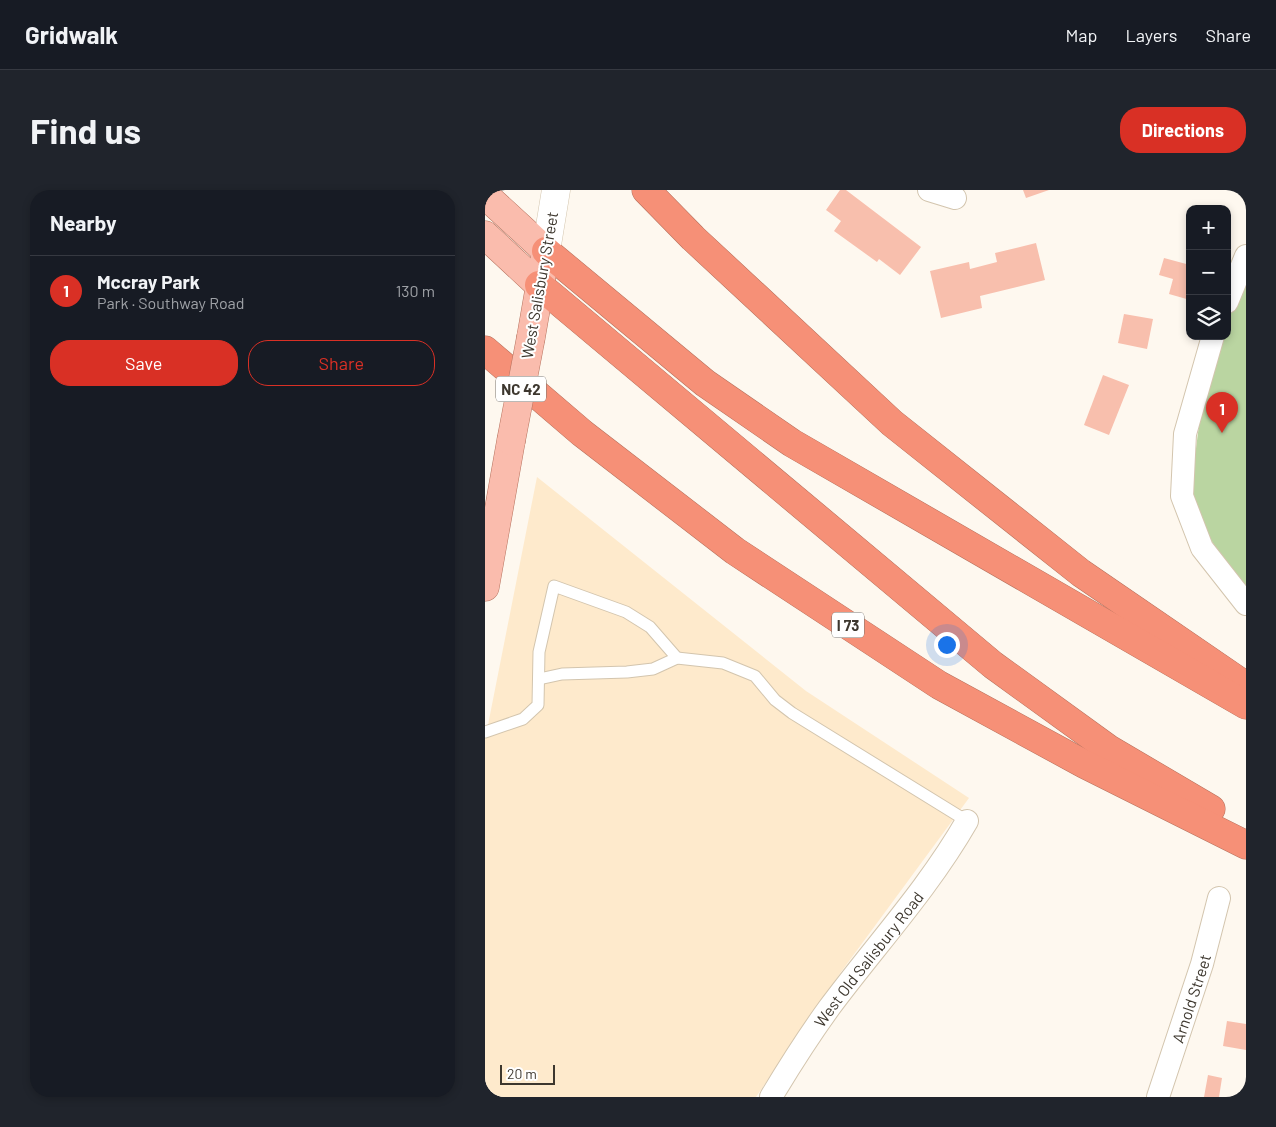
<!DOCTYPE html>
<html lang="en">
<head>
<meta charset="utf-8">
<style>
	:root { --surface:#171b24; --page:#20242c; --text:#f1f3f6; --muted:#9ea1a6; --line:#363941; --accent:#d93025 }
	body { margin:0; font-family:Barlow,sans-serif; background:var(--page); color:var(--text) }
	.controls { position:absolute; right:15px; top:15px; display:grid; overflow:hidden; border-radius:10px; box-shadow:0 2px 8px #0003 }
	.controls button { width:45px; height:45px; display:grid; place-items:center; padding:0; border:0; border-bottom:1px solid var(--line); background:var(--surface); color:var(--text); font:25px sans-serif }
	.scale { position:absolute; left:15px; bottom:12px; width:55px; box-sizing:border-box; padding-left:5px; border:2px solid #3d372e; border-top:0; font-size:14px; line-height:18px; white-space:nowrap; color:#3d372e; -webkit-text-stroke:4px #fff; paint-order:stroke }
	.you { position:absolute; left:461px; top:454px; width:18px; height:18px; margin:-12px; border:4px solid #fff; border-radius:50%; background:#1a73e8; box-shadow:0 0 0 8px #1a73e833 }
	.badge { display:grid; place-items:center; width:32px; height:32px; border-radius:50%; background:var(--accent); color:#fff; font-size:16px; font-weight:700 }
	.pin { position:absolute; translate:-50% -41px; filter:drop-shadow(0 1px 2px #0008) }
	.pin::after { content:''; position:absolute; top:26px; width:18px; height:15px; background:inherit; clip-path:polygon(0 0,100% 0,50% 100%) }
	.list { margin:0; padding:0; list-style:none }
	h2 { display:flex; justify-content:space-between; align-items:center; height:65px; margin:0; padding:0 20px; font-size:21px }
	h2 small { font-size:16px; font-weight:400; color:var(--muted) }
	.list li { display:grid; grid-template-columns:32px 1fr auto; gap:15px; align-items:center; box-sizing:border-box; height:70px; padding:0 20px; border-top:1px solid var(--line) }
	.list b { display:block; font-size:19px; white-space:nowrap }
	.list p { margin:0; font-size:16px; white-space:nowrap; color:var(--muted) }
	.list em { font-size:16px; font-style:normal; color:var(--muted) }
	.actions { display:flex; gap:10px; padding:15px 20px }
	.actions a { flex:1; padding:11px 0; border:1px solid var(--accent); border-radius:20px; text-align:center; font-size:18px; color:var(--accent) }
	.actions .main { background:var(--accent); color:#fff }
	.icon { flex:none; width:28px; height:28px; fill:none; stroke:currentColor; stroke-width:2; stroke-linecap:round; stroke-linejoin:round }
	.map { position:relative; flex:none; width:761px; height:907px; overflow:hidden; border-radius:20px }
	header { display:flex; align-items:center; gap:30px; box-sizing:border-box; height:70px; padding:0 25px; background:var(--surface); border-bottom:1px solid var(--line) }
	header strong { font-size:24px }
	nav { display:flex; gap:28px; margin-inline-start:auto; font-size:18px }
	.intro { display:flex; align-items:center; justify-content:space-between; box-sizing:border-box; height:120px; padding:0 30px }
	h1 { margin:0; font-size:35px }
	.button { padding:12px 22px; border-radius:20px; background:var(--accent); color:#fff; font-size:18px; font-weight:700 }
	main { display:flex; gap:30px; padding:0 30px }
	aside { flex:1; background:var(--surface); border-radius:20px; box-shadow:0 2px 8px #0003 }
	.map>svg:first-child { display:block }
	.built { fill:#feeacc }
	.green { fill:#bad5a1 }
	.building { fill:#f8bfad }
	.lines { fill:none; stroke-linecap:round; stroke-linejoin:round }
	.service-casing { stroke:#d3c5ae; stroke-width:13 }
	.minor-casing { stroke:#d3c5ae; stroke-width:24 }
	.secondary-casing { stroke:#d3c5ae; stroke-width:29 }
	.primary-casing { stroke:#b5715d; stroke-width:29 }
	.motorway-casing { stroke:#b5715d; stroke-width:29 }
	.service { stroke:#fff; stroke-width:11 }
	.minor { stroke:#fff; stroke-width:22 }
	.secondary { stroke:#fff; stroke-width:28 }
	.primary { stroke:#fabcad; stroke-width:28 }
	.motorway { stroke:#f69077; stroke-width:28 }
	.primary-bridge-casing { stroke:#b5715d; stroke-width:29; stroke-linecap:butt }
	.primary-bridge { stroke:#fabcad; stroke-width:28 }
	.labels { text-anchor:middle; dominant-baseline:central; stroke-width:4; stroke-linejoin:round; paint-order:stroke }
	.shield { fill:#fff; stroke:#77736d; stroke-width:1 }
	.shield-label { font-size:15px; font-weight:bold; fill:#3d372e }
	.street-label { font-size:16px; fill:#3d372e; stroke:#fff }
</style>
</head>
<body>
<header>
<strong>Gridwalk</strong>
<nav><a>Map</a><a>Layers</a><a>Share</a></nav>
</header>
<div class="intro"><h1>Find us</h1><a class="button">Directions</a></div>
<main>
<aside>
<h2>Nearby<small></small></h2>
<ul class="list">
<li><span class="badge">1</span><div><b>Mccray Park</b><p>Park · Southway Road</p></div><em>130 m</em></li>
</ul>
<div class="actions"><a class="main">Save</a><a>Share</a></div>
</aside>
<div class="map">
<svg width="761" height="907" viewBox="0 0 761 907">
	<rect width="100%" height="100%" fill="#fef8ef"/>
	<polygon class="built" points="52,287 321,501 484,608 356,782 271,907 0,907 0,550"/>
	<polygon class="green" points="761,78 761,400 749,389 704,312 722,174 734,146 742,146 742,125"/>
	<g class="building">
		<polygon points="355,0 361,0 436,57 415,85 394,69 392,72 349,41 356,31 341,20"/>
		<polygon points="538,0 564,0 541,8"/>
		<polygon points="551,53 560,90 495,106 497,118 456,128 445,81 484,72 485,79 512,72 510,63"/>
		<polygon points="679,68 705,75 705,110 684,104 688,89 674,85"/>
		<polygon points="639,124 668,129 662,159 633,153"/>
		<polygon points="618,185 644,195 624,245 599,235"/>
		<polygon points="742,831 761,834 761,860 738,856"/>
		<polygon points="723,885 737,888 734,907 719,907"/>
	</g>
	<g class="lines">
		<defs>
			<g id="service">
				<polyline points="54,489 77,484 142,482 168,479 192,468 238,473 270,486 290,510 307,523 482,631"/>
				<polyline points="0,542 38,529 53,515 54,462 69,396 141,422 165,437 192,468"/>
			</g>
			<g id="minor">
				<polyline points="444,0 470,8"/>
				<polyline points="742,112 761,66"/>
				<polyline points="728,146 700,244 697,306 717,358 761,414"/>
				<path id="s1" d="M286,907c18,-30 37,-60 58,-89 46,-62 99,-119 138,-187"/>
				<path id="s2" d="M673,907l44,-133 17,-66"/>
			</g>
			<polyline id="secondary" points="61,61 71,0"/>
			<g id="primary">
				<polyline points="0,5 61,61 46,147"/>
				<polyline points="0,45 54,95"/>
				<polyline points="0,397 26,251"/>
			</g>
			<g id="motorway">
				<polyline points="161,0 208,48 407,233 596,383 761,496"/>
				<polyline points="61,61 220,193 307,253 761,515"/>
				<polyline points="54,95 508,475 624,559 726,619"/>
				<polyline points="0,160 97,243 250,361 454,495 599,574 761,655"/>
			</g>
		</defs>
		<use href="#service" class="service-casing"/>
		<use href="#minor" class="minor-casing"/>
		<use href="#secondary" class="secondary-casing"/>
		<use href="#primary" class="primary-casing"/>
		<use href="#motorway" class="motorway-casing"/>
		<use href="#service" class="service"/>
		<use href="#minor" class="minor"/>
		<use href="#secondary" class="secondary"/>
		<use href="#primary" class="primary"/>
		<use href="#motorway" class="motorway"/>
		<defs>
			<polyline id="primary-bridge" points="26,251 46,147"/>
		</defs>
		<use href="#primary-bridge" class="primary-bridge-casing"/>
		<use href="#primary-bridge" class="primary-bridge"/>
	</g>
	<g class="labels">
		<g class="shield">
			<rect x="11" y="186.5" width="50" height="25" rx="4"/>
			<rect x="347" y="422.5" width="32" height="25" rx="4"/>
		</g>
		<g class="shield-label">
			<text x="36" y="199">NC 42</text>
			<text x="363" y="435">I 73</text>
		</g>
		<g class="street-label">
			<text transform="translate(54 95) rotate(-80)">West Salisbury Street</text>
			<text stroke="none"><textPath href="#s1" startOffset="169">West Old Salisbury Road</textPath></text>
			<text stroke="none"><textPath href="#s2" startOffset="104">Arnold Street</textPath></text>
		</g>
	</g>
</svg>
<div class="controls">
<button>+</button>
<button>−</button>
<button><svg class="icon" aria-label="layers" viewBox="0 0 24 24"><path d="M12 4l9 5-9 5-9-5zM3 14l9 5 9-5"/></svg></button>
</div>
<div class="scale">20 m</div>
<div class="you"></div>
<div class="pin badge" style="left:737px;top:243px">1</div>
</div>
</main>
</body>
</html>
